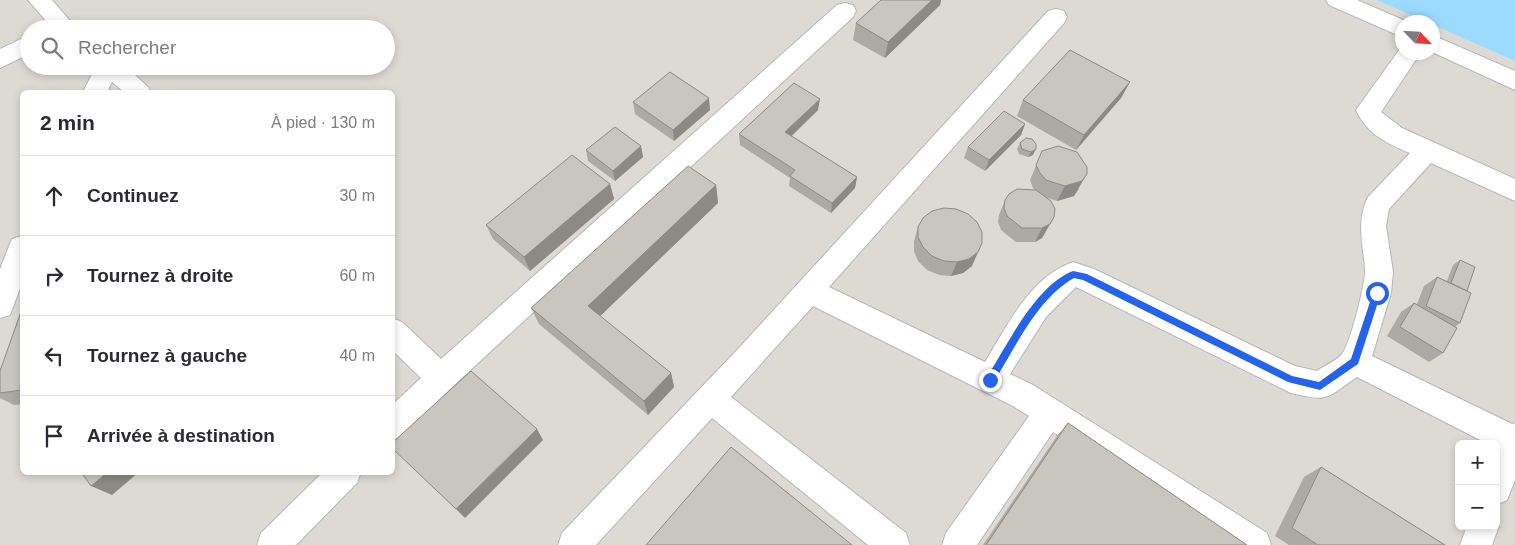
<!DOCTYPE html>
<html lang="fr">
<head>
<meta charset="utf-8">
<style>
	:root { --surface:#fff; --page:#f7f7f7; --text:#2b2b33; --muted:#7c7c81; --line:#e1e1e2 }
	body { margin:0; font-family:Helvetica,sans-serif; background:var(--page); color:var(--text) }
	.controls { position:absolute; right:15px; bottom:15px; display:grid; overflow:hidden; border-radius:8px; box-shadow:0 2px 8px #0003 }
	.controls button { width:45px; height:45px; display:grid; place-items:center; padding:0; border:0; border-bottom:1px solid var(--line); background:var(--surface); color:var(--text); font:25px sans-serif }
	.compass { position:absolute; left:1395px; top:15px; width:45px; height:45px; border-radius:50%; background:var(--surface); box-shadow:0 2px 8px #0003; rotate:115deg }
	.stop { position:absolute; width:15px; height:15px; margin:-11px; border:4px solid #2563eb; border-radius:50%; background:#fff }
	.stop.end { background:#2563eb; border-color:#fff; box-shadow:0 1px 5px #0008 }
	.list { margin:0; padding:0; list-style:none }
	h2 { display:flex; justify-content:space-between; align-items:center; height:65px; margin:0; padding:0 20px; font-size:21px }
	h2 small { font-size:16px; font-weight:400; color:var(--muted) }
	.list li { display:grid; grid-template-columns:32px 1fr auto; gap:15px; align-items:center; box-sizing:border-box; height:80px; padding:0 20px; border-top:1px solid var(--line) }
	.list b { display:block; font-size:19px; white-space:nowrap }
	.list em { font-size:16px; font-style:normal; color:var(--muted) }
	.icon { flex:none; width:28px; height:28px; fill:none; stroke:currentColor; stroke-width:2; stroke-linecap:round; stroke-linejoin:round }
	.map { position:relative; flex:none; width:1515px; height:545px; overflow:hidden }
	.search { position:absolute; background:var(--surface); box-shadow:0 2px 8px #0003; left:20px; top:20px; width:375px; height:55px; display:flex; align-items:center; gap:12px; box-sizing:border-box; padding:0 18px; border-radius:28px; color:var(--muted); font-size:19px }
	.panel { position:absolute; background:var(--surface); box-shadow:0 2px 8px #0003; left:20px; top:90px; width:375px; height:385px; border-radius:8px }
	.map>svg:first-child { display:block }
	.industrial { fill:#dddad4; fill-rule:evenodd }
	.water { fill:#9ddaff }
	.lines { fill:none; stroke-linecap:round; stroke-linejoin:round }
	.minor-casing { stroke:#b3b7bb; stroke-width:2 }
	.minor { fill:#fff; fill-rule:evenodd }
	.wall { fill:#ada9a4 }
	.shaded-wall { fill:#8d8a86 }
	.building { fill:#c9c5bf; stroke:#8d8a86 }
	.route { fill:#2563eb }
</style>
</head>
<body>
<div class="map">
<svg width="1515" height="545" viewBox="0 0 1515 545">
	<rect width="100%" height="100%" fill="#ece8e0"/>
	<path class="industrial" d="M0,0h1376l51,22h-25v30h30l1,-27 82,36v484h-1515zM29,29h357v37h-357zM22,92h370v380h-370zM1459,444h37v82h-37z"/>
	<polygon class="water" points="1376,0 1515,0 1515,61 1433,25 1432,22 1427,22"/>
	<g class="lines">
		<defs>
			<g id="minor">
				<polygon points="28,0 52,0 77,29 53,29"/>
				<polygon points="1326,0 1357,0 1408,22 1402,22 1402,37 1329,5"/>
				<polygon points="845,3 853,5 856,11 853,17 451,388 403,436 392,440 392,405 421,378 392,350 392,318 402,322 441,359 837,5"/>
				<path d="M1056,9l8,2 3,6 -3,6 -235,264 156,75c22,-36 45,-85 88,-100l21,7 201,97 22,5c7,-5 19,-10 25,-17 8,-9 24,-72 23,-85 -2,-25 -9,-48 3,-72l42,-44c-24,-10 -43,-19 -54,-43l46,-64v6h19l-40,60 21,16 113,51v22l-84,-38 -42,46 -3,17 7,46 -2,21 -19,63 140,68 3,-1v57l-8,20 -11,5v-61h-8l-131,-67c-32,22 -28,25 -66,16l-215,-106 -30,30 -36,57 23,11 234,148 4,12h-45l-173,-113 -76,113h-35l4,-12 83,-117 -18,-11 -198,-99 -82,91 175,136 4,12h-42l-156,-127 -116,127h-38l4,-12 176,-184 310,-338z"/>
				<polygon points="29,35 29,54 0,68 0,49"/>
				<polygon points="1432,35 1515,71 1515,90 1432,52"/>
				<polygon points="96,66 125,66 147,86 151,92 124,92 112,82 107,92 83,92"/>
				<polygon points="22,236 22,283 10,315 0,318 0,269 12,239"/>
				<polygon points="323,472 361,472 357,483 296,545 257,545 261,533"/>
				<polygon points="1496,519 1499,526 1492,545 1460,545 1467,526 1496,526"/>
			</g>
		</defs>
		<use href="#minor" class="minor-casing"/>
		<use href="#minor" class="minor"/>
	</g>
	<g class="wall">
		<polygon points="881,0 941,0 940,5 885,58 853,40 856,23"/>
		<polygon points="1130,82 1121,98 1076,150 1017,116 1023,100"/>
		<polygon points="633,102 710,110 674,141 635,114"/>
		<polygon points="818,110 792,136 857,177 855,188 831,213 789,186 790,178 740,145 739,134"/>
		<polygon points="1025,124 1021,135 985,171 964,158 968,147"/>
		<polygon points="1026,138 1033,155 1028,157 1019,154 1017,149 1020,143"/>
		<polygon points="641,146 643,157 615,181 588,161 586,150"/>
		<polygon points="1042,151 1079,189 1074,196 1057,201 1045,197 1054,217 1042,238 1035,242 1016,242 1001,230 998,222 999,215 1005,200 1035,190 1033,188 1030,180"/>
		<polygon points="610,184 614,199 530,271 493,239 486,225"/>
		<polygon points="716,185 718,203 600,316 671,373 674,387 648,415 539,324 531,308"/>
		<polygon points="918,227 972,266 963,273 951,276 939,275 927,270 918,261 914,251 914,241"/>
		<polygon points="1460,260 1467,291 1460,323 1455,327 1443,353 1429,362 1387,336 1401,312 1414,303 1417,304 1424,286 1437,277 1447,281 1453,265"/>
		<polygon points="22,309 22,404 14,405 0,398 0,371"/>
		<polygon points="1068,423 1247,545 983,545 1057,436"/>
		<polygon points="1321,467 1445,545 1289,545 1275,536 1304,477"/>
	</g>
	<g class="shaded-wall">
		<polygon points="932,0 941,0 940,5 885,58 888,42"/>
		<polygon points="1130,82 1121,98 1076,150 1084,135"/>
		<polygon points="709,98 710,110 674,141 673,130"/>
		<polygon points="820,99 818,110 784,143 785,132"/>
		<polygon points="1025,124 1021,135 985,171 989,160"/>
		<polygon points="641,146 643,157 615,181 613,171"/>
		<polygon points="1036,149 1033,155 1028,157 1031,152"/>
		<polygon points="1087,174 1074,196 1057,201 1065,186"/>
		<polygon points="857,177 855,188 831,213 832,203"/>
		<polygon points="610,184 614,199 530,271 524,257"/>
		<polygon points="716,185 718,203 594,322 588,306"/>
		<polygon points="1054,217 1042,238 1035,242 1042,228"/>
		<polygon points="982,243 972,266 963,273 951,276 957,262"/>
		<polygon points="671,373 674,387 648,415 644,401"/>
		<polygon points="537,429 543,440 465,518 456,509"/>
		<polygon points="108,472 139,472 112,495 91,486"/>
	</g>
	<g class="building">
		<polygon points="881,0 932,0 888,42 856,23"/>
		<polygon points="1070,50 1130,82 1084,135 1023,100"/>
		<polygon points="670,72 709,98 673,130 633,102"/>
		<polygon points="794,83 820,99 785,132 857,177 832,203 790,176 795,170 739,134"/>
		<polygon points="1004,111 1025,124 989,160 968,147"/>
		<polygon points="615,127 641,146 613,171 586,150"/>
		<polygon points="1026,138 1032,139 1036,144 1036,149 1031,152 1022,149 1020,143"/>
		<polygon points="1058,146 1077,152 1087,167 1087,174 1082,181 1065,186 1046,180 1040,173 1036,165 1042,151"/>
		<polygon points="572,155 610,184 524,257 486,225"/>
		<polygon points="688,166 716,185 588,306 671,373 644,401 531,308"/>
		<polygon points="1017,189 1036,190 1051,201 1055,209 1054,217 1050,224 1042,228 1022,228 1007,216 1004,208 1005,200 1009,194"/>
		<polygon points="944,208 956,209 968,214 977,222 982,232 982,243 978,252 969,259 957,262 944,261 932,256 923,247 918,237 918,227 923,218 932,211"/>
		<polygon points="1460,260 1475,267 1467,291 1451,283"/>
		<polygon points="1437,277 1471,293 1460,323 1426,306"/>
		<polygon points="1414,303 1457,328 1443,353 1400,327"/>
		<polygon points="22,309 22,390 0,393 0,371"/>
		<polygon points="471,371 537,429 456,509 392,448 392,443"/>
		<polygon points="1068,423 1247,545 986,545"/>
		<polygon points="731,447 852,545 646,545"/>
		<polygon points="1321,467 1445,545 1318,545 1292,528"/>
		<polygon points="81,472 108,472 91,486"/>
	</g>
	<path class="route" d="M1073,271l14,3 205,102 27,6 32,-23 22,-66 4,-3 4,3 -23,71 -38,26 -32,-8 -205,-102 -9,-2c-38,22 -58,69 -81,105h-6v-6c21,-33 48,-91 86,-106z"/>
</svg>
<div class="controls">
<button>+</button>
<button>−</button>
</div>
<svg class="compass" viewBox="-18 -18 36 36"><path d="M0-13l5 13h-10z" fill="#e53935"/><path d="M0 13l5-13h-10z" fill="#7c7c81"/></svg>
<div class="stop" style="left:1377px;top:293px"></div>
<div class="stop end" style="left:990px;top:380px"></div>
<div class="search"><svg class="icon" aria-label="search" viewBox="0 0 24 24"><circle cx="10" cy="10" r="6"/><path d="M15 15l6 6"/></svg>Rechercher</div>
<section class="panel">
<h2>2 min<small>À pied · 130 m</small></h2>
<ul class="list">
<li><svg class="icon" aria-label="ahead" viewBox="0 0 24 24"><path d="M12 20V5M6 11l6-6 6 6"/></svg><div><b>Continuez</b></div><em>30 m</em></li>
<li><svg class="icon" aria-label="right" viewBox="0 0 24 24"><path d="M7 20v-9h11M14 6l5 5-5 5"/></svg><div><b>Tournez à droite</b></div><em>60 m</em></li>
<li><svg class="icon" aria-label="left" viewBox="0 0 24 24"><path d="M17 20v-9H6M10 6l-5 5 5 5"/></svg><div><b>Tournez à gauche</b></div><em>40 m</em></li>
<li><svg class="icon" aria-label="arrive" viewBox="0 0 24 24"><path d="M6 21V4h12l-3 4 3 4H6"/></svg><div><b>Arrivée à destination</b></div></li>
</ul>
</section>
</div>
</body>
</html>
